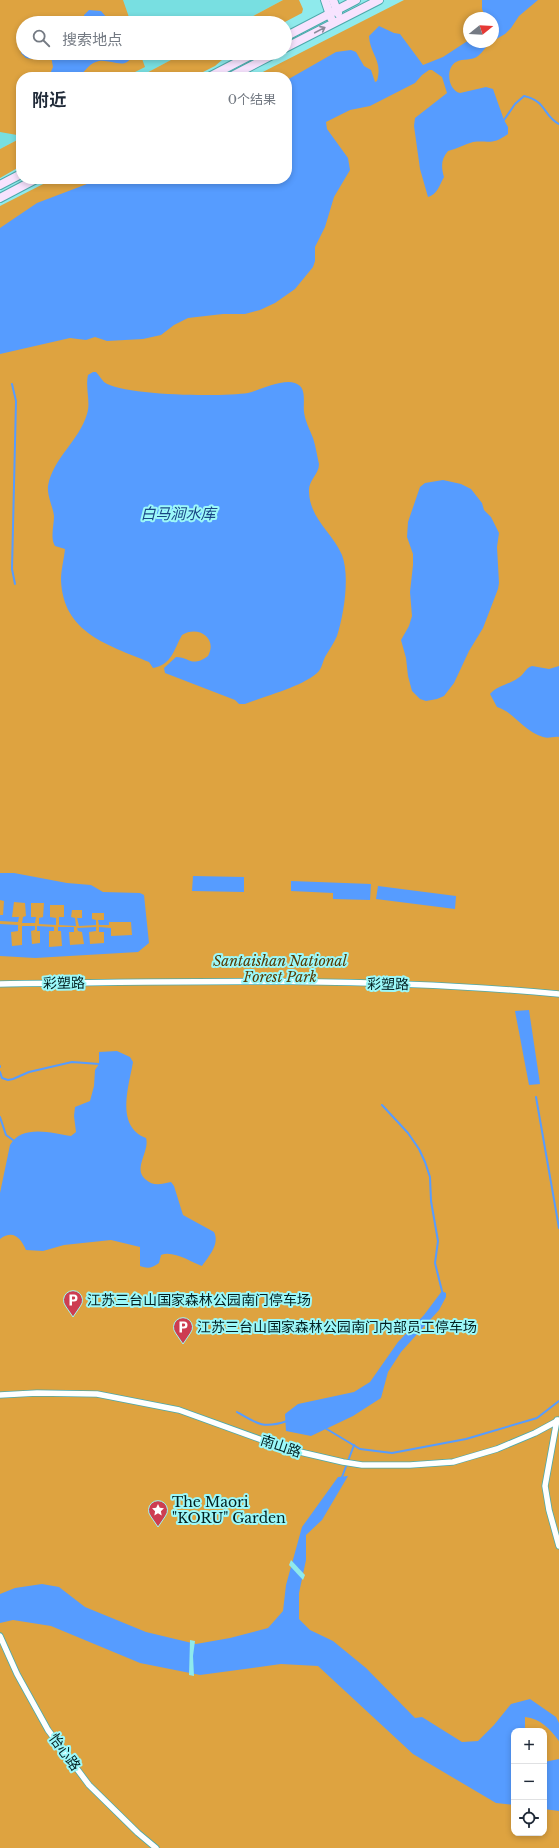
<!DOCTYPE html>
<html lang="zh">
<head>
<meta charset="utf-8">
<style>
	:root { --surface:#fff; --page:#f6f6f7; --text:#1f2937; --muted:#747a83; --line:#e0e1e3 }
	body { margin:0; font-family:"Libre Baskerville","Noto Sans SC",serif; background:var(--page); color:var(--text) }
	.controls { position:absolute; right:12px; bottom:12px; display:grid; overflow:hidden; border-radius:8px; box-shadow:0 2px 6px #0003 }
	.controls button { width:36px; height:36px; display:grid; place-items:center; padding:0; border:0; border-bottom:1px solid var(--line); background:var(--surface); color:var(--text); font:20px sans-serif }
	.compass { position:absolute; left:463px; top:12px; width:36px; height:36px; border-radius:50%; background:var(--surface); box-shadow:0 2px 6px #0003; rotate:72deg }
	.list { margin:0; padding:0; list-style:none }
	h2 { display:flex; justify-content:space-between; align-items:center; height:52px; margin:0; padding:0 16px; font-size:17px }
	h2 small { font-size:13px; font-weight:400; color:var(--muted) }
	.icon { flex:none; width:22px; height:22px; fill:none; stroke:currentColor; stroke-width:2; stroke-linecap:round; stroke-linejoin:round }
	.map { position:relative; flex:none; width:559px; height:1848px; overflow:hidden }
	.search { position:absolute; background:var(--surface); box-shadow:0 2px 6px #0003; left:16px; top:16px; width:276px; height:44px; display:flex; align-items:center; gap:10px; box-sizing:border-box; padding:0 14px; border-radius:22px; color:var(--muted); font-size:15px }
	.panel { position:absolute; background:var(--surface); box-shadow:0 2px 6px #0003; left:16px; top:72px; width:276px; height:112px; border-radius:16px }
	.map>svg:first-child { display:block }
	.built { fill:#78dfe1 }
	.green { fill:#dea340; fill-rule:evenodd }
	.water { fill:#569cff }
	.pier { fill:#8feaec }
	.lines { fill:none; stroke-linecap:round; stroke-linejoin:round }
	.stream { stroke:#569cff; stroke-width:2 }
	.street-casing { stroke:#4ca9ab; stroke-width:7 }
	.secondary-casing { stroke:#4ca9ab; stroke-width:10 }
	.street { stroke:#fff; stroke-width:5.5 }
	.secondary { stroke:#f7e3fe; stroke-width:8 }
	.oneway { stroke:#898b9b }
	.labels { text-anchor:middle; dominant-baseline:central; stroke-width:4; stroke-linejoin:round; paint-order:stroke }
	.park-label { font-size:14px; font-style:italic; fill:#573a02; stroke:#9cf8f9 }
	.street-label { font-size:14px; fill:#032021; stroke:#9cf8f9 }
	.poi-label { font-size:14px; fill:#032021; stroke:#9cf8f9; text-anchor:start }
	.water-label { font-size:15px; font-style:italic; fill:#1a4786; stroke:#9cf8f9 }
</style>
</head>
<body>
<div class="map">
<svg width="559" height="1848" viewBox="0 0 559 1848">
	<rect width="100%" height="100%" fill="#8feaec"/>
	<polygon class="built" points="0,0 283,0 240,23 23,23 23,53 184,53 139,77 21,77 21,138 0,149"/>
	<g class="green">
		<polygon points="0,0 123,0 131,23 23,23 23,53 140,53 145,67 125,77 21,77 21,132 17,135 0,132"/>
		<polygon points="283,0 299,0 303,9 302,13 283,23 262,23 259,17 246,23 240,23"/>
		<path d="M404,0h155v1848h-559v-1642l53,-27h234v-102h-34zM469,18h24v24h-24zM514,1731h30v102h-30z"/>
		<polygon points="184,53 230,53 215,66 193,77 139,77"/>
		<polygon points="21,138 21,166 0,178 0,149"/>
	</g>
	<g class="water">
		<polygon points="482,0 538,0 519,16 511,28 505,34 493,41 493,18 486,18 482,9"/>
		<polygon points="89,10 101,11 108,19 117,23 84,23 84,15"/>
		<path d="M379,26l15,7 6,1 23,31 20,-8 26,-17v2h22c-5,4 -8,10 -13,14 -6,5 -15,2 -22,6 -11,6 -8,28 4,31l26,-6 7,2 11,31 4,7v7c-17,12 -19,6 -35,8 -8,2 -16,7 -25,9 -7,8 -7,16 -4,26 -4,7 -7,18 -16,20l-8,-28 -6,-43 1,-8 32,-25 -5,-16 -10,-7h-3l-7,5 -7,8 -45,23 -20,4 -24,12 1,7 21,29 2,12 -16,27 -9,30 -10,20v14l-2,6 -18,22 -20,14 -15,7 -15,4h-22l-35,4 -14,7 -13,10 -18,4 -36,2 -12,-4 -9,3 -16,-2 -70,16v-126l37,-25 50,-19 5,-5h195v-99l49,-28 15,-2 5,2 8,14 7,4 4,12 2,-1c6,-21 -7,-26 -8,-45z"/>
		<polygon points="23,41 23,53 41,53 31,59 26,58 21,53"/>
		<path d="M45,53h87c-3,19 -21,6 -33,8 -9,2 -14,9 -19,16h-28l-2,-3 3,-7 -2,-11z"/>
		<path d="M93,372h3c3,3 5,7 8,10 18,14 119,15 144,11 13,-3 41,-18 52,-7 6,6 3,18 4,26 1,9 6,18 9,26 3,9 4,18 6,26 0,11 -11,16 -10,28 1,27 23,40 33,63 8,21 2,59 -5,81 -3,7 -8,14 -12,21 -2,4 -3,10 -6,14 -14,15 -54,25 -74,33h-6l-4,-4 -70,-27 -1,-5 12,-11c14,0 15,11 32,-1 10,-18 -10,-31 -26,-21 -8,14 -10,30 -29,33l-4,-6c-41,-17 -86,-29 -88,-82 0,-10 3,-21 4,-31l-10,-3c-5,-8 -1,-20 -1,-30 -1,-9 -7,-20 -6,-30 5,-28 31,-45 39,-72 4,-12 -2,-26 1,-39z"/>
		<polygon points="443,480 461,484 471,489 482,503 484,510 491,517 499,533 497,547 499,583 498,589 483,628 469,651 454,683 444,696 437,699 426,701 420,699 412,691 408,676 406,658 401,640 409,626 412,616 410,592 413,565 413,554 407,537 408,522 420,487 425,483"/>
		<path d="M532,666l17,3 10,-3v71c-5,-1 -10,2 -16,0 -19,-5 -29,-25 -46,-30l-7,-13c8,-9 19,-9 28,-16 6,-3 7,-10 14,-12z"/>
		<polygon points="0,873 14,873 67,883 91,885 103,892 140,893 144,895 149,943 138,952 35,958 0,956 0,924 18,925 18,931 11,932 12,946 22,945 22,926 35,926 35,930 31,931 32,944 40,943 40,931 37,931 37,926 54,927 54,931 49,931 49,947 62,946 61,931 58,931 58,927 74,927 74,932 69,932 70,945 84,944 82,932 78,931 77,928 96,927 96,931 89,932 90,944 104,943 104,932 99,932 99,927 111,928 111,936 132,935 131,922 109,922 109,925 99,925 98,920 104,920 104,913 92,913 92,919 96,920 96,925 79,926 77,918 82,918 82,910 72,910 71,917 75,918 76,926 59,925 59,917 64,917 64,905 50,905 50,917 56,918 56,925 39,924 39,918 43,917 44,903 31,903 31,917 36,917 35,923 22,923 23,917 26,916 25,903 14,902 12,917 19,917 18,922 0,921 0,915 3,915 4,901 0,900"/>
		<polygon points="193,876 244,877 244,892 192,891"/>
		<polygon points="291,881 371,884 370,900 333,899 333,893 291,891"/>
		<polygon points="378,886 456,896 455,909 376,899"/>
		<polygon points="529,1010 540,1084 529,1085 515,1011"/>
		<path d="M117,1051l13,6 3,5c-4,24 -18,64 13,76 4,13 -13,30 -1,41 9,8 16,5 26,3l3,4 9,29 31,17c6,12 -5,24 -12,34 -11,-4 -29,-16 -41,-11l-2,8c-7,5 -11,6 -19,3v-19l-29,-7 -47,5 -21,6 -17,-1c-5,-12 -13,-21 -26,-11v-46l10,-48c12,-21 42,-12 61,-9l5,-4 -2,-16 1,-9 15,-6 4,-15 1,-16 4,-6v-12z"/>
		<polygon points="442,1291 446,1293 446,1297 439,1310 401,1352 388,1372 381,1398 353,1416 311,1436 286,1431 285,1414 298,1404 354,1392 370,1382 398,1342 424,1315"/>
		<path d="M348,1476l-26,44 -16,15v25l-7,33v26l11,11 23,11 33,27 49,50 7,-1 40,25 16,-1 16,-16 17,-21 19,-5 26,18 3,6v18c-10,-13 -18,-22 -34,-24v14h-11v74l-18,-2 -83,-49 -95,-88 -37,-2 -81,11 -60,-12 -89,-37 -38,-6 -13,3v-29l15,-6 27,-4 17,3 26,20 61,25 50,12 34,-6 38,-10 15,-17 3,-26 16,-58 36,-50z"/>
		<polygon points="559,1759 559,1811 544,1809 544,1762"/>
	</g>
	<g class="pier">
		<polygon points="291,1560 305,1575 303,1580 289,1565"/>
		<polygon points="190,1640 195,1641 193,1656 194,1676 189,1675"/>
	</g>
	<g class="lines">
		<g class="stream">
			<path d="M504,120l11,-16 9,-8c23,5 19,20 35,28"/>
			<polyline points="12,384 16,401 12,569 15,584"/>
			<polyline points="0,1066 0,1067"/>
			<polyline points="0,1072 2,1078 8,1080 13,1079 29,1072 72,1062 99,1064"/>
			<polyline points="536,1097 559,1228"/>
			<polyline points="382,1105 408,1133 419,1149 425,1162 430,1177 431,1201 438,1241 435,1263 442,1291"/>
			<polyline points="0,1117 6,1135 13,1140"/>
			<path d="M237,1412c20,12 27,17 50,9"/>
			<polyline points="325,1428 360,1449 392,1453 466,1439 537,1418 559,1401"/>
			<polyline points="342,1477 354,1445"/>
		</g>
		<defs>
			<g id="street">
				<path d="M0,984c186,-3 374,-7 559,10"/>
				<polyline points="0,1395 37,1393 97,1394 179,1410 287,1449 343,1462 362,1465 410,1465 453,1462 497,1449 535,1433 559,1420"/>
				<polyline points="557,1420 545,1486 549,1510 559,1546"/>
				<polyline points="0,1636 17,1674 48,1730 89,1785 138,1833 156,1848"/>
			</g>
			<g id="secondary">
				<polyline points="325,0 331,18"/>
				<polyline points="333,0 338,13"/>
				<polyline points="285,37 356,0"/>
				<polyline points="285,48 379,0"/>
				<polyline points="209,77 255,53"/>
				<polyline points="230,77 276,53"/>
				<polyline points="0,185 21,174"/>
				<polyline points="0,198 36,179"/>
			</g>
		</defs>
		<use href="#street" class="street-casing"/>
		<use href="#secondary" class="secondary-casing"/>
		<use href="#street" class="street"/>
		<use href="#secondary" class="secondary"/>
	</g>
	<defs><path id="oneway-shaft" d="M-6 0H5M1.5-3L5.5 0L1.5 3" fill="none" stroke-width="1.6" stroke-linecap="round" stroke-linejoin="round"/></defs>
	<use class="oneway" href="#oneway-shaft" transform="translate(320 30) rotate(-28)"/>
	<defs>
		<symbol id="parking-pin" viewBox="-11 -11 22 30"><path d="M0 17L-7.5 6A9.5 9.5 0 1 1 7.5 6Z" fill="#cd3d51" stroke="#9cf8f9"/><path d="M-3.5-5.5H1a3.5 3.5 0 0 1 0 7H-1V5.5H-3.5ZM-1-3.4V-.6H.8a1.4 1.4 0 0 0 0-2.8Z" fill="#fff"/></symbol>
		<symbol id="sight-pin" viewBox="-11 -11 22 30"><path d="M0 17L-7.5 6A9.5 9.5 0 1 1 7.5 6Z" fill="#cd3d51" stroke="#9cf8f9"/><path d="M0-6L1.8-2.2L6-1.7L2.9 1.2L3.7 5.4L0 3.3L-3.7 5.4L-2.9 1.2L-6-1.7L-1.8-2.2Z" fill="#fff"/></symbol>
	</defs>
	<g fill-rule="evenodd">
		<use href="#parking-pin" x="62" y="1289" width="22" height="30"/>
		<use href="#parking-pin" x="172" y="1316" width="22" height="30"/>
		<use href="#sight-pin" x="147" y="1499" width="22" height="30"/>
	</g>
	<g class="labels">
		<g class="park-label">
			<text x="280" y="961">Santaishan National<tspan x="280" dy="16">Forest Park</tspan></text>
		</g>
		<g class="street-label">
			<text transform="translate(64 983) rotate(-1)">彩塑路</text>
			<text transform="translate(388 984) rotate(1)">彩塑路</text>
			<text transform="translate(281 1446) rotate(18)">南山路</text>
			<text transform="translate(65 1752) rotate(54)">怡心路</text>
		</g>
		<g class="poi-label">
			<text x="87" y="1300">江苏三台山国家森林公园南门停车场</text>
			<text x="197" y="1327">江苏三台山国家森林公园南门内部员工停车场</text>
			<text x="172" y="1502">The Maori<tspan x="172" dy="16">"KORU" Garden</tspan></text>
		</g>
		<g class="water-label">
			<text x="178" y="513">白马涧水库</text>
		</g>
	</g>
</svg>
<div class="controls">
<button>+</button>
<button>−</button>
<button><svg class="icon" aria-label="locate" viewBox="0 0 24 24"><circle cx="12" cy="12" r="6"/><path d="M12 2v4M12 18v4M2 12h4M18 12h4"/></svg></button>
</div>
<svg class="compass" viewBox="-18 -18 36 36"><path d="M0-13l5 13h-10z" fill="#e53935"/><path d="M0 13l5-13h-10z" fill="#747a83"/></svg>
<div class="search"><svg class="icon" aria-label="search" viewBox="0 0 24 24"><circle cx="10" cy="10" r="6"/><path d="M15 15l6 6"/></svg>搜索地点</div>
<section class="panel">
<h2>附近<small>0个结果</small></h2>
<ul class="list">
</ul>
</section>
</div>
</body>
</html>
